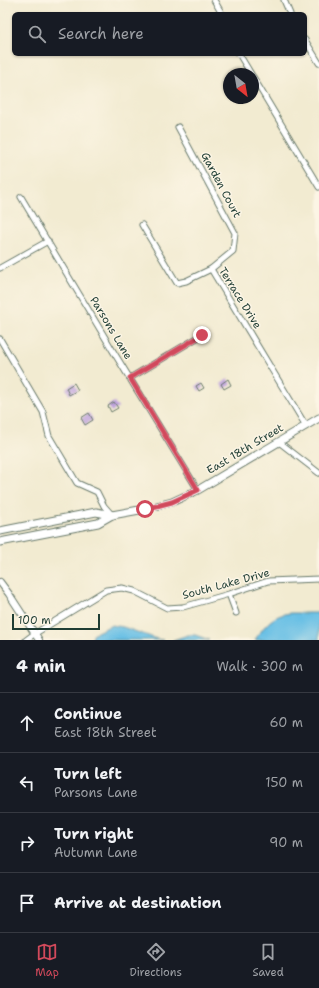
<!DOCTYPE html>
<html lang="en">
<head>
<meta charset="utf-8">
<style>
	:root { --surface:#171b24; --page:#20242c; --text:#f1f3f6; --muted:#9ea1a6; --line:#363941; --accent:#d1495b }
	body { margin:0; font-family:"Shantell Sans",sans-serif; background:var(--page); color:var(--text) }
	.compass { position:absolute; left:223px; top:68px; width:36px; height:36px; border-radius:50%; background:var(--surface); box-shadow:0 1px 3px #0004; rotate:149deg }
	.scale { position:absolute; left:12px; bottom:10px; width:88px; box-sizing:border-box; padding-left:4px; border:2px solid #1f3d34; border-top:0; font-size:11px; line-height:14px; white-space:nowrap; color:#1f3d34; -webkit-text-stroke:3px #fcf5e5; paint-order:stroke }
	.stop { position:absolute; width:12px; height:12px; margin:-9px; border:3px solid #d1495b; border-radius:50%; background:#fff }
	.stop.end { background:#d1495b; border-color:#fff; box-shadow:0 1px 4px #0008 }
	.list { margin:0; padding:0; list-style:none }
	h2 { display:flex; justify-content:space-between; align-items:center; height:52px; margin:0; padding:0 16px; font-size:17px }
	h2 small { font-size:13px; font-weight:400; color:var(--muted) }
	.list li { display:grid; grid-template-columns:26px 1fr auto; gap:12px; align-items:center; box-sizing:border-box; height:60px; padding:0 16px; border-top:1px solid var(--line) }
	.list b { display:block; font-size:15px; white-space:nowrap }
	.list p { margin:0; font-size:13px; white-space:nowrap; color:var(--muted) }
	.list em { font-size:13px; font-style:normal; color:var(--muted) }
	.icon { flex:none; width:22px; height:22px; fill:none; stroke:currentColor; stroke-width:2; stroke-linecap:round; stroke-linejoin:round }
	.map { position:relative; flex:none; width:319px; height:640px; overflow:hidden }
	.search { position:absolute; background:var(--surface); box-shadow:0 1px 3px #0004; left:12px; right:12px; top:12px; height:44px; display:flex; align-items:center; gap:10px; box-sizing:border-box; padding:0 14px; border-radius:6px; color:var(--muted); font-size:15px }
	.sheet { height:292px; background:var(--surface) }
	nav { display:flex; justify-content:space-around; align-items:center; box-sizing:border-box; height:56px; border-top:1px solid var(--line); background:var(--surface); font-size:11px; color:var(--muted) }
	nav a { display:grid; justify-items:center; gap:2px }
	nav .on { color:var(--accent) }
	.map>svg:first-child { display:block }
	.water { fill:#68bfe5; stroke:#447e8c }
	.building { fill:#bea1dd }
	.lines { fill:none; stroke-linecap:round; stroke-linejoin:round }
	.minor-casing { stroke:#697a6b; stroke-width:7 }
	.tertiary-casing { stroke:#697a6b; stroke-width:8 }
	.secondary-casing { stroke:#697a6b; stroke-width:9 }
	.minor { stroke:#fff; stroke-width:5 }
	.tertiary { stroke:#fff; stroke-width:6 }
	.secondary { stroke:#fff; stroke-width:7 }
	.route { stroke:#d1495b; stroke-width:5 }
	.labels { text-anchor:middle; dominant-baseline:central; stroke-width:3; stroke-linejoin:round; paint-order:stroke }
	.street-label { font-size:11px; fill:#1f3d34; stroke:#fcf5e5 }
</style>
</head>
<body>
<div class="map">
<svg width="319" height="640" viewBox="0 0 319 640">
	<rect width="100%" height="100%" fill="#fcf5e5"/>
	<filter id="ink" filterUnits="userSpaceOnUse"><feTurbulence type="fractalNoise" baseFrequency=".025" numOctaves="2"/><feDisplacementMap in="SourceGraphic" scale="8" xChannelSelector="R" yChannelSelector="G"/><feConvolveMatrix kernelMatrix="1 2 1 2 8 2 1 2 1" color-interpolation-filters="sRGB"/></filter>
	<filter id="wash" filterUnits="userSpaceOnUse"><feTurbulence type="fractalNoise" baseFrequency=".012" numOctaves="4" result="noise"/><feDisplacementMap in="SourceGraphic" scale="16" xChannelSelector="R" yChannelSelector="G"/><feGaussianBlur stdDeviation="0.9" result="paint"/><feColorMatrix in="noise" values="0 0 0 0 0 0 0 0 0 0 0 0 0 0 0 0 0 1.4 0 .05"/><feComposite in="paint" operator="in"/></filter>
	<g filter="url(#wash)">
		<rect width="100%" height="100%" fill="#f2ebd1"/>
		<g class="water">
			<path d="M290,613h29v27h-64c9,-14 17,-25 35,-27z"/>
			<polygon points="112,625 123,627 157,639 163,640 92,640 93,635 97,632"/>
			<polygon points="188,635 195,635 209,640 173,640"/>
		</g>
		<g id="blocks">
			<g class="building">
				<polygon points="228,379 231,385 224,389 221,384"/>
				<polygon points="74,383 78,390 69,395 66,388"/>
				<polygon points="201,383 204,388 199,391 196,386"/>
				<polygon points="114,402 118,408 111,412 108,406"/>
				<polygon points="89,413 93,420 85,425 81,418"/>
			</g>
		</g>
	</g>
	<g filter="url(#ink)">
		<use href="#blocks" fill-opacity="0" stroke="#697a6b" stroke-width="1"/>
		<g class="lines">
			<defs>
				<g id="minor">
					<polyline points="214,0 222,14"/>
					<polyline points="284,0 290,14"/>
					<polyline points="305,40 319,63"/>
					<polyline points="239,54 251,74"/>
					<polyline points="253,77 319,187"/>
					<polyline points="178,127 235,233 233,251 211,269"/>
					<polyline points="21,197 113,351 198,490"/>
					<polyline points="142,225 177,283 186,281 211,269 306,426"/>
					<polyline points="0,268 48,241"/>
					<polyline points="0,339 43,412 49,436 77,483 97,492 104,506 112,515"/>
					<polyline points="130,378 202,335"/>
					<polyline points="279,442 319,473"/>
					<polyline points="229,594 236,613"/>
					<polyline points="26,640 34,634 106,590 122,588 134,591 167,608 183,607 229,594 268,581 319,579"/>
				</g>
				<polyline id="tertiary" points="0,582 9,594 39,640"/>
				<g id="secondary">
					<polyline points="0,531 96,512 112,515"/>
					<polyline points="0,542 98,523 112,515 145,509 172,502 198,490 319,418"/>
				</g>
			</defs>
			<use href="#minor" class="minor-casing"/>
			<use href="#tertiary" class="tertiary-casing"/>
			<use href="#secondary" class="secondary-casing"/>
			<use href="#minor" class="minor"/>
			<use href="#tertiary" class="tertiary"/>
			<use href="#secondary" class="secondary"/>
		</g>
	</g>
	<g class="lines" filter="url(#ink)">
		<polyline class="route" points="145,509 172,502 198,490 130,378 202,335"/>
	</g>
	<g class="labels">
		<g class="street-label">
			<text transform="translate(221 185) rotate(62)">Garden Court</text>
			<text transform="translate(240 298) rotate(58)">Terrace Drive</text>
			<text transform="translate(111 328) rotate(59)">Parsons Lane</text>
			<text transform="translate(245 449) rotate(-31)">East 18th Street</text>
			<text transform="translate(226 584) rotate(-15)">South Lake Drive</text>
		</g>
	</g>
</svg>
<svg class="compass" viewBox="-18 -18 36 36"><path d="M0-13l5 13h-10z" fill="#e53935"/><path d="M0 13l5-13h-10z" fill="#9ea1a6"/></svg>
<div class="scale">100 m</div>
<div class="stop" style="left:145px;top:509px"></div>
<div class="stop end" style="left:202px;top:335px"></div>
<div class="search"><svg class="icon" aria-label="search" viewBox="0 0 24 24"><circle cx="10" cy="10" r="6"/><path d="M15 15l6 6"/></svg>Search here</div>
</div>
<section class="sheet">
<h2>4 min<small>Walk · 300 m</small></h2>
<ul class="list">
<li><svg class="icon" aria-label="ahead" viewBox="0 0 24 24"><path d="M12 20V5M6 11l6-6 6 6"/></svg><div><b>Continue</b><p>East 18th Street</p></div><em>60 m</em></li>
<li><svg class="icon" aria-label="left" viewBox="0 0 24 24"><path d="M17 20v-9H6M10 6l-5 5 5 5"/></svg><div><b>Turn left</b><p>Parsons Lane</p></div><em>150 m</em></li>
<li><svg class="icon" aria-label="right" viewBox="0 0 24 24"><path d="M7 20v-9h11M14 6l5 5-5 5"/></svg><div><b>Turn right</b><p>Autumn Lane</p></div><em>90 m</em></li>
<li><svg class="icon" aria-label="arrive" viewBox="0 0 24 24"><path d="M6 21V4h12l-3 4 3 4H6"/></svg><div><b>Arrive at destination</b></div></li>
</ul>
</section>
<nav>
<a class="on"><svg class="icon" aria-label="map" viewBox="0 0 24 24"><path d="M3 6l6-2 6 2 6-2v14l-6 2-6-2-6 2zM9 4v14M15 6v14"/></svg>Map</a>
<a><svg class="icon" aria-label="directions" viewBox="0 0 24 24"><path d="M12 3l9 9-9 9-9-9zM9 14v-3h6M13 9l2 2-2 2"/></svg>Directions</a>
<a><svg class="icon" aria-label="saved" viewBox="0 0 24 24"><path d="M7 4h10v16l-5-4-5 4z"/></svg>Saved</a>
</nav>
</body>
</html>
